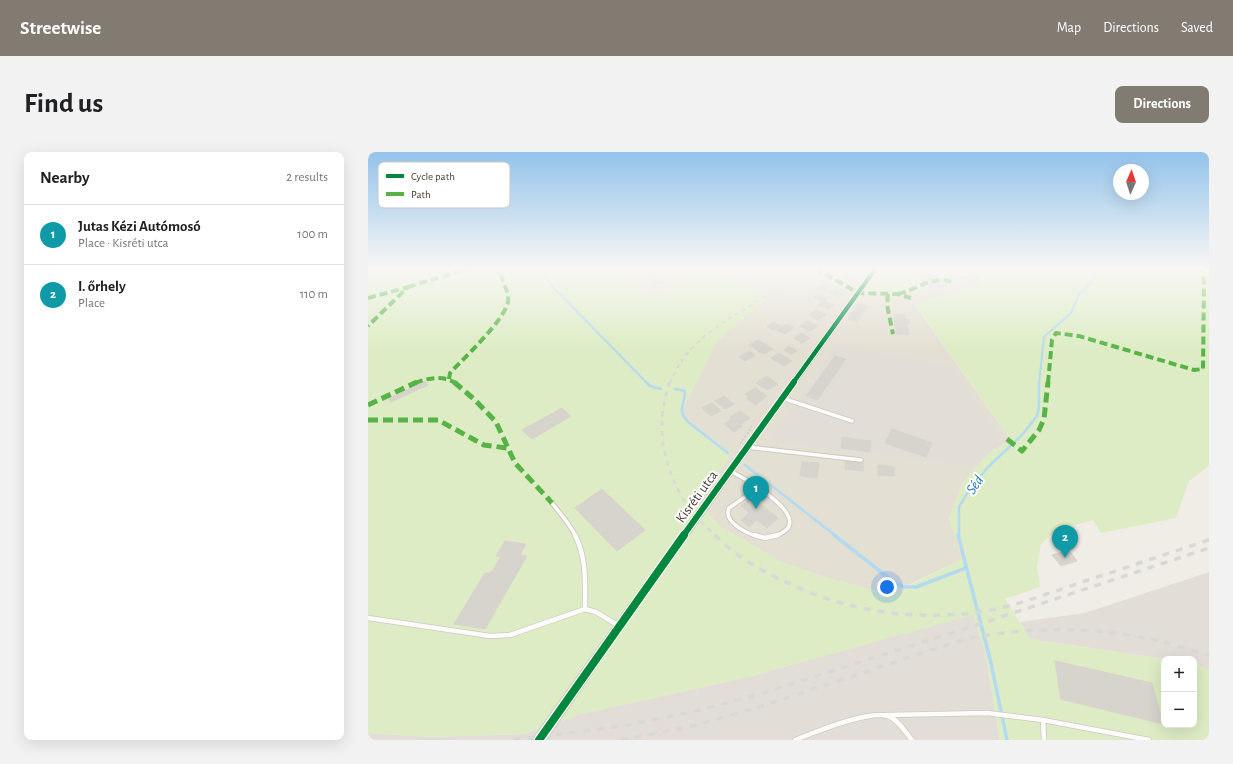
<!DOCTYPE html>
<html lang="en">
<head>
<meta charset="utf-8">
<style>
	:root { --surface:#fff; --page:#f2f2f2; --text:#202124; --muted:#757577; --line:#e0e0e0; --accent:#817b72 }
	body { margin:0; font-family:"Alegreya Sans",sans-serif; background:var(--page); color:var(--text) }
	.controls { position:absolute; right:12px; bottom:12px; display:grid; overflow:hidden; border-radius:8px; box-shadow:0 4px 16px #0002 }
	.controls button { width:36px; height:36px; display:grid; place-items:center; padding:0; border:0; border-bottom:1px solid var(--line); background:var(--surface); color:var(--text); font:20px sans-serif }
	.compass { position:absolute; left:745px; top:12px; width:36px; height:36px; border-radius:50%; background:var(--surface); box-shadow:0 4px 16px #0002; rotate:3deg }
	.you { position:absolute; left:519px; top:435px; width:14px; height:14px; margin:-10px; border:3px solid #fff; border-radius:50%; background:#1a73e8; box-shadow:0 0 0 6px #1a73e833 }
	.badge { display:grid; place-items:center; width:26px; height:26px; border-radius:50%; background:var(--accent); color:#fff; font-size:13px; font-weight:700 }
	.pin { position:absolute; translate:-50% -33px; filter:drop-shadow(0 1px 2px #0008) }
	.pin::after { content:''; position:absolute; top:21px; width:14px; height:12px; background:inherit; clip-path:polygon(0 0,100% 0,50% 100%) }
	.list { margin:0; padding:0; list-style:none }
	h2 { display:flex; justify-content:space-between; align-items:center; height:52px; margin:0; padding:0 16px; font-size:17px }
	h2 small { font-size:13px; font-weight:400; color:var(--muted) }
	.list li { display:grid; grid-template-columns:26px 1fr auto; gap:12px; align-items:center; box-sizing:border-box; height:60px; padding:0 16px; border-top:1px solid var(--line) }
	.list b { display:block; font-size:15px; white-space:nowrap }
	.list p { margin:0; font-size:13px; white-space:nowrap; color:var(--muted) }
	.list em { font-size:13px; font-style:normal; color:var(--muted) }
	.map { position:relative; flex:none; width:841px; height:588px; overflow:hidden; border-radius:8px }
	header { display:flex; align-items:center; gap:24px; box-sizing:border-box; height:56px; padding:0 20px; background:var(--accent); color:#fff }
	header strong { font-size:19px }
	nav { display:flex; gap:22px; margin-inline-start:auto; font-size:14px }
	.intro { display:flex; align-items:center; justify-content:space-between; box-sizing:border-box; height:96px; padding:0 24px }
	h1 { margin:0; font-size:28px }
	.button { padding:10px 18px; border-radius:8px; background:var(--accent); color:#fff; font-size:14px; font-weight:700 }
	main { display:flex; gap:24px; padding:0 24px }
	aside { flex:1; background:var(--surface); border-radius:8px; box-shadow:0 4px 16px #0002 }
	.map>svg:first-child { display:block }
	.residential { fill:#e4dfd3 }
	.industrial { fill:#e2ded7 }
	.green { fill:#ddecc4 }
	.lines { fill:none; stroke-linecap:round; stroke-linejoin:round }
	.stream-far2 { stroke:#b3daf0; stroke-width:2 }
	.stream-far1 { stroke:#b3daf0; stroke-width:2.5 }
	.stream { stroke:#b3daf0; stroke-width:3.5 }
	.building { fill:#d7d4cd; stroke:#d8d3cc }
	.lane-far1-casing { stroke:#ccc9c2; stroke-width:5.5 }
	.lane-casing { stroke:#ccc9c2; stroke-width:6 }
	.street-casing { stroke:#ccc9c2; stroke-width:2 }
	.path { stroke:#cecbc6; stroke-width:1.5; stroke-dasharray:2 2; stroke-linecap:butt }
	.lane-far1 { stroke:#fdfcfb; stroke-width:3.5 }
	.lane { stroke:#fdfcfb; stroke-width:4.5 }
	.street { fill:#fdfcfb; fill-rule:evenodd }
	.rail-far2 { stroke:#d8d8d7; stroke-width:2; stroke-dasharray:4 4; stroke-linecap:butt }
	.rail-far1 { stroke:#d8d8d7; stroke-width:2.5; stroke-dasharray:5 5; stroke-linecap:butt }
	.rail { stroke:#d8d8d7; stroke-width:3.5; stroke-dasharray:7 7; stroke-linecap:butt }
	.quiet-far1 { stroke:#57b346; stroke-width:4; stroke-dasharray:8 4; stroke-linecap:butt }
	.quiet { stroke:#57b346; stroke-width:5; stroke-dasharray:10 5; stroke-linecap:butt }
	.cycleway-far2-casing { stroke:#fff; stroke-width:6 }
	.cycleway-far1-casing { stroke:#fff; stroke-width:8 }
	.cycleway-casing { stroke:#fff; stroke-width:10 }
	.cycleway-far2 { stroke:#00873e; stroke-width:4.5 }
	.cycleway-far1 { stroke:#00873e; stroke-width:6 }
	.cycleway { stroke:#00873e; stroke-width:8 }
	.labels { text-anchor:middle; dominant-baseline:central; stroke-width:4; stroke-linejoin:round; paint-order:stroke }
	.street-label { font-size:14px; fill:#453d33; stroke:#fff }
	.water-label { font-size:15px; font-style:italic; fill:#2378b0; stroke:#fff }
	.key { fill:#fff; stroke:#c7c5c2; stroke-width:1 }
	.key-label { font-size:11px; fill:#453d33 }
</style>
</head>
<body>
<header>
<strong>Streetwise</strong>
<nav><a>Map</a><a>Directions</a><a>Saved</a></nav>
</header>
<div class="intro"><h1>Find us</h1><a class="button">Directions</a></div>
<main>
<aside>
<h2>Nearby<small>2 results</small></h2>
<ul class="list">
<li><span class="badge" style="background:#0f9aa8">1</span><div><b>Jutas Kézi Autómosó</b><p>Place · Kisréti utca</p></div><em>100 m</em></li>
<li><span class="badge" style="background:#0f9aa8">2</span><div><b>I. őrhely</b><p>Place</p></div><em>110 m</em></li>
</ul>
</aside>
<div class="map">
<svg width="841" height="588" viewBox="0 0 841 588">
	<rect width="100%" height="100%" fill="#f0ede6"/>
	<polygon class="residential" points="236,116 580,116 617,132 547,153 643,288 621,301 595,330 581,366 595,407 546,430 528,440 508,439 456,425 411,409 352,374 329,349 364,302 319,269 314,258 348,191 398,146 342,117 288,144"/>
	<g class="industrial">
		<polygon points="470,193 584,214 635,289 605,314 400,290"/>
		<polygon points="841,420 841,518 826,511 826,507 797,507 662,487 652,470 717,461"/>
		<polygon points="605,462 617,499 632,588 0,588 0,581 62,585 156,582 213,562 376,526"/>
	</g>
	<g class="green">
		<polygon points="0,116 236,116 288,144 341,117 399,146 348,191 314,258 320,269 364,302 329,349 352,374 411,409 456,425 508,439 528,440 595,407 581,366 595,330 621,301 643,288 547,152 617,132 580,116 841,116 841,314 821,329 808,366 733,381 725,368 688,378 673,392 669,415 672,435 637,447 662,487 797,507 796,507 796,573 826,573 826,511 841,518 841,588 632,588 617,499 605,463 376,526 213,562 156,582 62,585 0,581"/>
		<path d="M515,116h21l18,15c-11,11 -42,14 -56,10z"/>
	</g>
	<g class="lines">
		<g class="stream-far2">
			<polyline points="170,116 185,135 279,231"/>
			<polyline points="671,231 676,185 703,161 711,142 721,133 734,116"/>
		</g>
		<g class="stream-far1">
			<polyline points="278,230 282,234 293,237"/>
			<path d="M307,237l10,2c0,15 -9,17 3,31l40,31"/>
			<polyline points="377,313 468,384"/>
			<polyline points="591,384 591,355 598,343 619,316 654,283 669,264 671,255 671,230"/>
		</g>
		<g class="stream">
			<polyline points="466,383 527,431 536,435 548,435 598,416"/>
			<polyline points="590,383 623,511 639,588"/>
		</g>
	</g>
	<g class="building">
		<polygon points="261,116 280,116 301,128 290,132"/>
		<polygon points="379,116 389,116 376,123 372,121 381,117"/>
		<polygon points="484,116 490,116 496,119 490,121 481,117"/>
		<polygon points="560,116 569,116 577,122 553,128 543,120"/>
		<polygon points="481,122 489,126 483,129 475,125"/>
		<polygon points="606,122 611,128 602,129 600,126 584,127 582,124"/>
		<polygon points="577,127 584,132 565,137 559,132"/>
		<polygon points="457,132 462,134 455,138 449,136"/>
		<polygon points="467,137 476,142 470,145 461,140"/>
		<polygon points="449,143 458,147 454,150 445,145"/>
		<polygon points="457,149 466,153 459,157 450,153"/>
		<polygon points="490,152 499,154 496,159 487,157"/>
		<polygon points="487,157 496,159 492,164 483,162"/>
		<polygon points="449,158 458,163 450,168 441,163"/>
		<polygon points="483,162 492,164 489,169 480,167"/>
		<polygon points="525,162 537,163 538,167 541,167 542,172 539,171 541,183 529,182"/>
		<polygon points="440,169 450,174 442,179 432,174"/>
		<polygon points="405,170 413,174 406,178 399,175"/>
		<polygon points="418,172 426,176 417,182 409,178"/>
		<polygon points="433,181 442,186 434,191 426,186"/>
		<polygon points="390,188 405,197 395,202 381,193"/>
		<polygon points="421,194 429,199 423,202 416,198"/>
		<polygon points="381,199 387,203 377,209 371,205"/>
		<polygon points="411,201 424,209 416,214 403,206"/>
		<polygon points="467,204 478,207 449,248 438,244"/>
		<polygon points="399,224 410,232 399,238 388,231"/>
		<polygon points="57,229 60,233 23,250 20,247"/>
		<polygon points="387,236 399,244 387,253 378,246 381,245 377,242"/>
		<polygon points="356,244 366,252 357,257 347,249"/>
		<polygon points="344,251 353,259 343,264 334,256"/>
		<polygon points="194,256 203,264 164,287 154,278"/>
		<polygon points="372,259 382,266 373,272 362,265"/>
		<polygon points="364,267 375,274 366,280 356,272"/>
		<polygon points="524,277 564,291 558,305 517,291"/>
		<polygon points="474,285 503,289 502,300 473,296"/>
		<polygon points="477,309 495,310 495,319 477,317"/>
		<polygon points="434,310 451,311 449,326 432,324"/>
		<polygon points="510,313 526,315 526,324 510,323"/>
		<polygon points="234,337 277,378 249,399 207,356"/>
		<polygon points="384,345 410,366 399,376 389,368 381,375 373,368 381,361 373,354"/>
		<polygon points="137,389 158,392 152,403 159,404 117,477 86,472 117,421 123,421 133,404 128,404"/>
		<polygon points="701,398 709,409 693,414 684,403"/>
		<polygon points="687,509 784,531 795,572 693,547"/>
	</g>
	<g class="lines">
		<defs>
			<g id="lane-far1">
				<polyline points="414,246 484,269"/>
				<polyline points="379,295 493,308"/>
				<path d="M362,319c16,8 91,50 45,65"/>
				<polyline points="184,351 199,370 208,384"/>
				<path d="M389,384c-11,-3 -34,-14 -28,-28l29,-20"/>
			</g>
			<g id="lane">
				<path d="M207,383c12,23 10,49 10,74"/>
				<polyline points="386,383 397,386 410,383"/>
				<polyline points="0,466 122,484 142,483 217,457 228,460 251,474"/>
				<polyline points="519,563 619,561 675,568"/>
				<path d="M427,588c20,-8 73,-30 93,-24 10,3 17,16 24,24"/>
				<polyline points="676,588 675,568 781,588"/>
			</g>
			<polygon id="street" points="506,116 510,116 254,477 178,588 166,588 167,584 248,471"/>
		</defs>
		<use href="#lane-far1" class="lane-far1-casing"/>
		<use href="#lane" class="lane-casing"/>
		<use href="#street" class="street-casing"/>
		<polyline class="path" points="372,292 384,274"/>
		<use href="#lane-far1" class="lane-far1"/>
		<use href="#lane" class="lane"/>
		<use href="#street" class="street"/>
		<path class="rail-far2" d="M302,231c16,-40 49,-59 85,-80 19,-12 38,-24 58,-35"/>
		<path class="rail-far1" d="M302,230c-17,44 -6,93 22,130 7,9 16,16 24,24"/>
		<g class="rail">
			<path d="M347,383c22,24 55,40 84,53 67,29 146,36 217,16 24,-7 48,-16 72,-24 40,-13 81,-27 121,-40"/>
			<polyline points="146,588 255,574 328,559 392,542 627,467 841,396"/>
			<path d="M253,588l76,-15 65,-19 203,-67c62,-12 123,-13 185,0 20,4 39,11 59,16"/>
		</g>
		<g class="quiet-far1">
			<polyline points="447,116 490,141 529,142 543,146"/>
			<polyline points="40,135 95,118 109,116"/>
			<polyline points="520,142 519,153 525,182"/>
			<path d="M530,142c19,-4 36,-21 56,-11"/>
			<polyline points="0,146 40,135 0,174"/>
			<path d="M81,227l1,-6c14,-15 56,-54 58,-72 1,-12 -8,-21 -8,-33"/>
			<path d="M47,231c12,-5 29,-8 40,0"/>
			<polyline points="680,231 684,188 688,181 711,184 826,218 835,217 836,129 833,116"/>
		</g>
		<g class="quiet">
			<polyline points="86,230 107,248 128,270 147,311 184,351"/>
			<polyline points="0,253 49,230"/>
			<polyline points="0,268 70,268 116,293 139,296"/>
			<polyline points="639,287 654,299 671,278 676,267 680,230"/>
		</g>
		<defs>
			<polyline id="cycleway-far2" points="425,231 508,116"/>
			<polyline id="cycleway-far1" points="315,384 426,230"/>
			<polyline id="cycleway" points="171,588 316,383"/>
		</defs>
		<use href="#cycleway-far2" class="cycleway-far2-casing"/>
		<use href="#cycleway-far1" class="cycleway-far1-casing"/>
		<use href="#cycleway" class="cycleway-casing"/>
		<use href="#cycleway-far2" class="cycleway-far2"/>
		<use href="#cycleway-far1" class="cycleway-far1"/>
		<use href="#cycleway" class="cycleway"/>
	</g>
	<linearGradient id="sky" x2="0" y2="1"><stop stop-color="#93c3eb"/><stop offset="0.59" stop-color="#f8f7f4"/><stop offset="1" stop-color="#f8f7f4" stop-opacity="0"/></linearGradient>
	<rect width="841" height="198" fill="url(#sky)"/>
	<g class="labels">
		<g class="street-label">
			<text transform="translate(329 345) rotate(-54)">Kisréti utca</text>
		</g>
		<g class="water-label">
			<text transform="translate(607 333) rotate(-55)">Séd</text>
		</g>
	</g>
	<rect x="10" y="10" width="132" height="46" rx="6" class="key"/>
	<rect x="18" y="22" width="18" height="4" fill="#00873e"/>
	<rect x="18" y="40" width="18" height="4" fill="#57b346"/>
	<g class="key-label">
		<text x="43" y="28">Cycle path</text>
		<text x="43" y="46">Path</text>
	</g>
</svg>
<div class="controls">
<button>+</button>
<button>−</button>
</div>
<svg class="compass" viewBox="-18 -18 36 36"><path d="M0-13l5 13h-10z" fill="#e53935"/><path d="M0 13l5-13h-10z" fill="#757577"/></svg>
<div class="you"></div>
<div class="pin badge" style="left:388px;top:357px;background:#0f9aa8">1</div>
<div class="pin badge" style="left:697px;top:406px;background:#0f9aa8">2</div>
</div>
</main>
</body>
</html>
